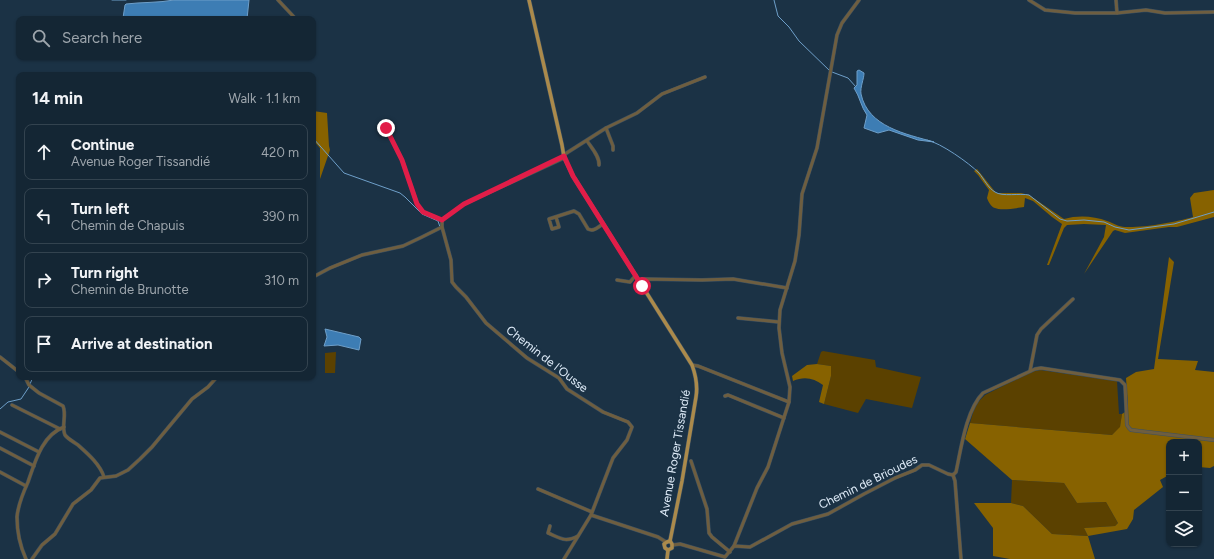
<!DOCTYPE html>
<html lang="en">
<head>
<meta charset="utf-8">
<style>
	:root { --surface:#142634; --page:#1d2e3c; --text:#f1f3f6; --muted:#9da5ac; --line:#33434f }
	body { margin:0; font-family:Figtree,sans-serif; background:var(--page); color:var(--text) }
	.controls { position:absolute; right:12px; bottom:12px; display:grid; overflow:hidden; border-radius:8px; box-shadow:0 1px 3px #0004 }
	.controls button { width:36px; height:36px; display:grid; place-items:center; padding:0; border:0; border-bottom:1px solid var(--line); background:var(--surface); color:var(--text); font:20px sans-serif }
	.stop { position:absolute; width:12px; height:12px; margin:-9px; border:3px solid #e11d48; border-radius:50%; background:#fff }
	.stop.end { background:#e11d48; border-color:#fff; box-shadow:0 1px 4px #0008 }
	.list { margin:0; padding:0; list-style:none }
	h2 { display:flex; justify-content:space-between; align-items:center; height:52px; margin:0; padding:0 16px; font-size:17px }
	h2 small { font-size:13px; font-weight:400; color:var(--muted) }
	.list li { display:grid; grid-template-columns:26px 1fr auto; gap:12px; align-items:center; box-sizing:border-box; height:56px; margin:0 8px 8px; padding:0 8px; border:1px solid var(--line); border-radius:8px }
	.list b { display:block; font-size:15px; white-space:nowrap }
	.list p { margin:0; font-size:13px; white-space:nowrap; color:var(--muted) }
	.list em { font-size:13px; font-style:normal; color:var(--muted) }
	.icon { flex:none; width:22px; height:22px; fill:none; stroke:currentColor; stroke-width:2; stroke-linecap:round; stroke-linejoin:round }
	.map { position:relative; flex:none; width:1214px; height:559px; overflow:hidden }
	.search { position:absolute; background:var(--surface); box-shadow:0 1px 3px #0004; left:16px; top:16px; width:300px; height:44px; display:flex; align-items:center; gap:10px; box-sizing:border-box; padding:0 14px; border-radius:8px; color:var(--muted); font-size:15px }
	.panel { position:absolute; background:var(--surface); box-shadow:0 1px 3px #0004; left:16px; top:72px; width:300px; height:308px; border-radius:8px }
	.map>svg:first-child { display:block }
	.green { fill:#5b4100 }
	.forest { fill:#876200 }
	.water { fill:#3d7db4; stroke:#6e9fc9 }
	.lines { fill:none; stroke-linecap:round; stroke-linejoin:round }
	.stream { stroke:#6e9fc9; stroke-width:1 }
	.minor-casing { stroke:#3b5062; stroke-width:4 }
	.major-casing { stroke:#3b5062; stroke-width:4.5 }
	.minor { stroke:#6e5e40; stroke-width:3 }
	.major { stroke:#ab8a4b; stroke-width:3.5 }
	.route { stroke:#e11d48; stroke-width:5 }
	.labels { text-anchor:middle; dominant-baseline:central; stroke-width:3.5; stroke-linejoin:round; paint-order:stroke }
	.street-label { font-size:12px; fill:#e0edfa; stroke:#1b3245 }
</style>
</head>
<body>
<div class="map">
<svg width="1214" height="559" viewBox="0 0 1214 559">
	<rect width="100%" height="100%" fill="#1b3245"/>
	<g class="green">
		<polygon points="823,351 875,360 876,367 921,377 912,408 866,399 858,413 824,404 831,376 831,366 817,364 821,352"/>
		<polygon points="336,352 335,373 325,373 325,353"/>
		<polygon points="1041,370 1117,381 1119,414 1122,414 1120,428 1112,435 970,423 975,405 985,395 1032,371"/>
		<polygon points="1012,480 1064,483 1077,503 1106,502 1118,523 1115,526 1084,528 1088,536 1052,534 1023,506 1011,503"/>
	</g>
	<g class="forest">
		<polygon points="313,111 327,113 329,146 330,150 320,179 320,148 313,140"/>
		<path d="M977,169l19,24h25l8,2 35,24c14,-4 30,-3 43,2 6,2 12,6 18,6 18,1 51,-5 68,-10l-3,-19 4,-5 20,-3v27l-37,10h-8l-44,6 -10,-3 -2,1 -29,43 20,-37 2,-12 -22,-1 -17,1 -3,3 -15,37h-2l15,-41 -10,-7 -19,-16 -8,-3 -1,9c-7,1 -23,4 -29,1 -4,-1 -7,-7 -8,-10l2,-8 -11,-15 -4,-4z"/>
		<polygon points="1169,257 1174,262 1158,359 1198,361 1195,370 1214,372 1214,466 1210,468 1199,467 1199,442 1169,442 1169,475 1160,480 1163,487 1134,510 1133,519 1127,529 1088,536 1095,559 1010,559 993,556 993,528 974,503 1011,503 1023,506 1052,534 1088,536 1084,528 1115,526 1118,523 1106,502 1077,503 1064,483 1012,480 965,439 970,423 1112,435 1120,427 1122,414 1128,410 1126,378 1136,372 1154,369"/>
		<path d="M817,364l14,2v10l-7,28 -5,-2 4,-17c-9,-7 -19,-9 -30,-4l-1,-5 15,-11z"/>
	</g>
	<g class="water">
		<path d="M174,0h75l-2,19 -124,-1 2,-13 1,-1c16,-2 32,-1 48,-4z"/>
		<path d="M859,70l5,3c0,6 -4,14 -3,21 7,33 45,40 73,48l-16,-2 -29,-10 -11,3 -14,-5 3,-13c-6,-8 -7,-18 -13,-27l3,-3v-14z"/>
		<polygon points="325,329 359,337 361,339 359,350 338,345 324,346 327,337"/>
	</g>
	<g class="lines">
		<g class="stream">
			<polyline points="112,0 126,0"/>
			<polyline points="774,0 778,16 789,27 799,41 830,71"/>
			<polyline points="832,72 848,78 856,87"/>
			<polyline points="313,138 344,173 400,193 405,197 422,214 438,221 440,227"/>
			<path d="M927,140c14,3 42,23 52,33 5,6 9,15 16,19 7,5 25,1 34,3l31,24 7,2 17,-1 20,2 11,5 14,3 45,-6 40,-12"/>
			<polyline points="30,384 33,377"/>
			<polyline points="0,409 8,402 21,399 29,387"/>
		</g>
		<defs>
			<g id="minor">
				<polyline points="278,0 294,17"/>
				<polyline points="1029,0 1045,10 1075,13 1117,13 1146,10 1165,13 1214,12"/>
				<polyline points="1116,0 1117,13"/>
				<polyline points="386,128 402,160 417,204 423,212 442,220"/>
				<polyline points="606,128 613,146 613,150"/>
				<path d="M587,141c4,6 13,16 12,24"/>
				<path d="M556,217l3,10 -7,2 -3,-10 25,-8 5,3 9,15c6,3 10,-2 15,-5"/>
				<polyline points="442,220 442,227 451,260 452,282 456,287 466,297 486,323 527,358 559,378 567,389 603,412 628,422 632,427 627,440 613,458 591,515 564,559"/>
				<polyline points="442,220 464,204 564,158 565,154 606,128 637,113 662,94 705,77"/>
				<polyline points="313,277 330,268 362,255 403,246 422,237 442,227"/>
				<polyline points="617,280 630,282 636,275"/>
				<polyline points="639,281 642,279 702,280 733,279 787,288"/>
				<polyline points="738,318 779,322"/>
				<polyline points="0,357 19,372"/>
				<polyline points="692,365 698,366 789,402"/>
				<polyline points="1030,371 1037,335 1041,329 1073,299"/>
				<path d="M25,377l4,8 10,8 24,13c4,9 -2,20 2,29 3,4 9,7 13,10 9,8 22,19 26,32"/>
				<polyline points="725,396 728,395 784,418"/>
				<polyline points="12,405 60,429"/>
				<polyline points="0,432 39,452"/>
				<polyline points="0,448 34,466"/>
				<polyline points="691,461 707,509 709,533 712,537 730,552"/>
				<polyline points="0,472 26,486"/>
				<polyline points="953,475 955,481 961,559"/>
				<polyline points="538,489 592,512"/>
				<polyline points="591,515 658,537 666,542"/>
				<path d="M550,526l-2,7c12,5 17,10 30,3"/>
				<path d="M673,545l7,-1 45,13 9,-11 16,1 42,-23 36,-10 36,-20 31,-16 20,-8 7,-5h7l19,9 5,1 3,-3c5,-23 10,-62 27,-79l52,-24 6,-1 79,12 5,5 2,40 2,3 2,2 83,10"/>
				<polyline points="734,546 757,488 768,467 789,402 790,387 782,353 779,328 780,310 795,261 799,235 802,194 817,148 837,35 842,23 859,0"/>
				<path d="M26,559c-6,-13 -9,-28 -9,-42 1,-12 6,-24 11,-35 7,-20 14,-47 36,-55"/>
				<polyline points="32,559 42,545 55,534 73,504 91,490 100,478 116,476 128,470 140,459 152,447 192,399 208,387 217,377"/>
			</g>
			<g id="major">
				<path d="M529,0l33,145 2,12 9,19 119,189c4,11 6,20 4,32l-14,84 -12,60"/>
				<polyline points="668,550 665,548 664,544 667,542 670,541"/>
				<polyline points="668,550 672,548 672,544 670,541"/>
				<polyline points="667,559 668,550"/>
			</g>
		</defs>
		<use href="#minor" class="minor-casing"/>
		<use href="#major" class="major-casing"/>
		<use href="#minor" class="minor"/>
		<use href="#major" class="major"/>
	</g>
	<g class="lines">
		<polyline class="route" points="386,128 402,160 417,204 423,212 442,220 464,204 564,156 573,176 642,286"/>
	</g>
	<g class="labels">
		<g class="street-label">
			<text transform="translate(547 359) rotate(38)">Chemin de l'Ousse</text>
			<text transform="translate(675 453) rotate(-80)">Avenue Roger Tissandié</text>
			<text transform="translate(868 482) rotate(-26)">Chemin de Brioudes</text>
		</g>
	</g>
</svg>
<div class="controls">
<button>+</button>
<button>−</button>
<button><svg class="icon" aria-label="layers" viewBox="0 0 24 24"><path d="M12 4l9 5-9 5-9-5zM3 14l9 5 9-5"/></svg></button>
</div>
<div class="stop" style="left:642px;top:286px"></div>
<div class="stop end" style="left:386px;top:128px"></div>
<div class="search"><svg class="icon" aria-label="search" viewBox="0 0 24 24"><circle cx="10" cy="10" r="6"/><path d="M15 15l6 6"/></svg>Search here</div>
<section class="panel">
<h2>14 min<small>Walk · 1.1 km</small></h2>
<ul class="list">
<li><svg class="icon" aria-label="ahead" viewBox="0 0 24 24"><path d="M12 20V5M6 11l6-6 6 6"/></svg><div><b>Continue</b><p>Avenue Roger Tissandié</p></div><em>420 m</em></li>
<li><svg class="icon" aria-label="left" viewBox="0 0 24 24"><path d="M17 20v-9H6M10 6l-5 5 5 5"/></svg><div><b>Turn left</b><p>Chemin de Chapuis</p></div><em>390 m</em></li>
<li><svg class="icon" aria-label="right" viewBox="0 0 24 24"><path d="M7 20v-9h11M14 6l5 5-5 5"/></svg><div><b>Turn right</b><p>Chemin de Brunotte</p></div><em>310 m</em></li>
<li><svg class="icon" aria-label="arrive" viewBox="0 0 24 24"><path d="M6 21V4h12l-3 4 3 4H6"/></svg><div><b>Arrive at destination</b></div></li>
</ul>
</section>
</div>
</body>
</html>
